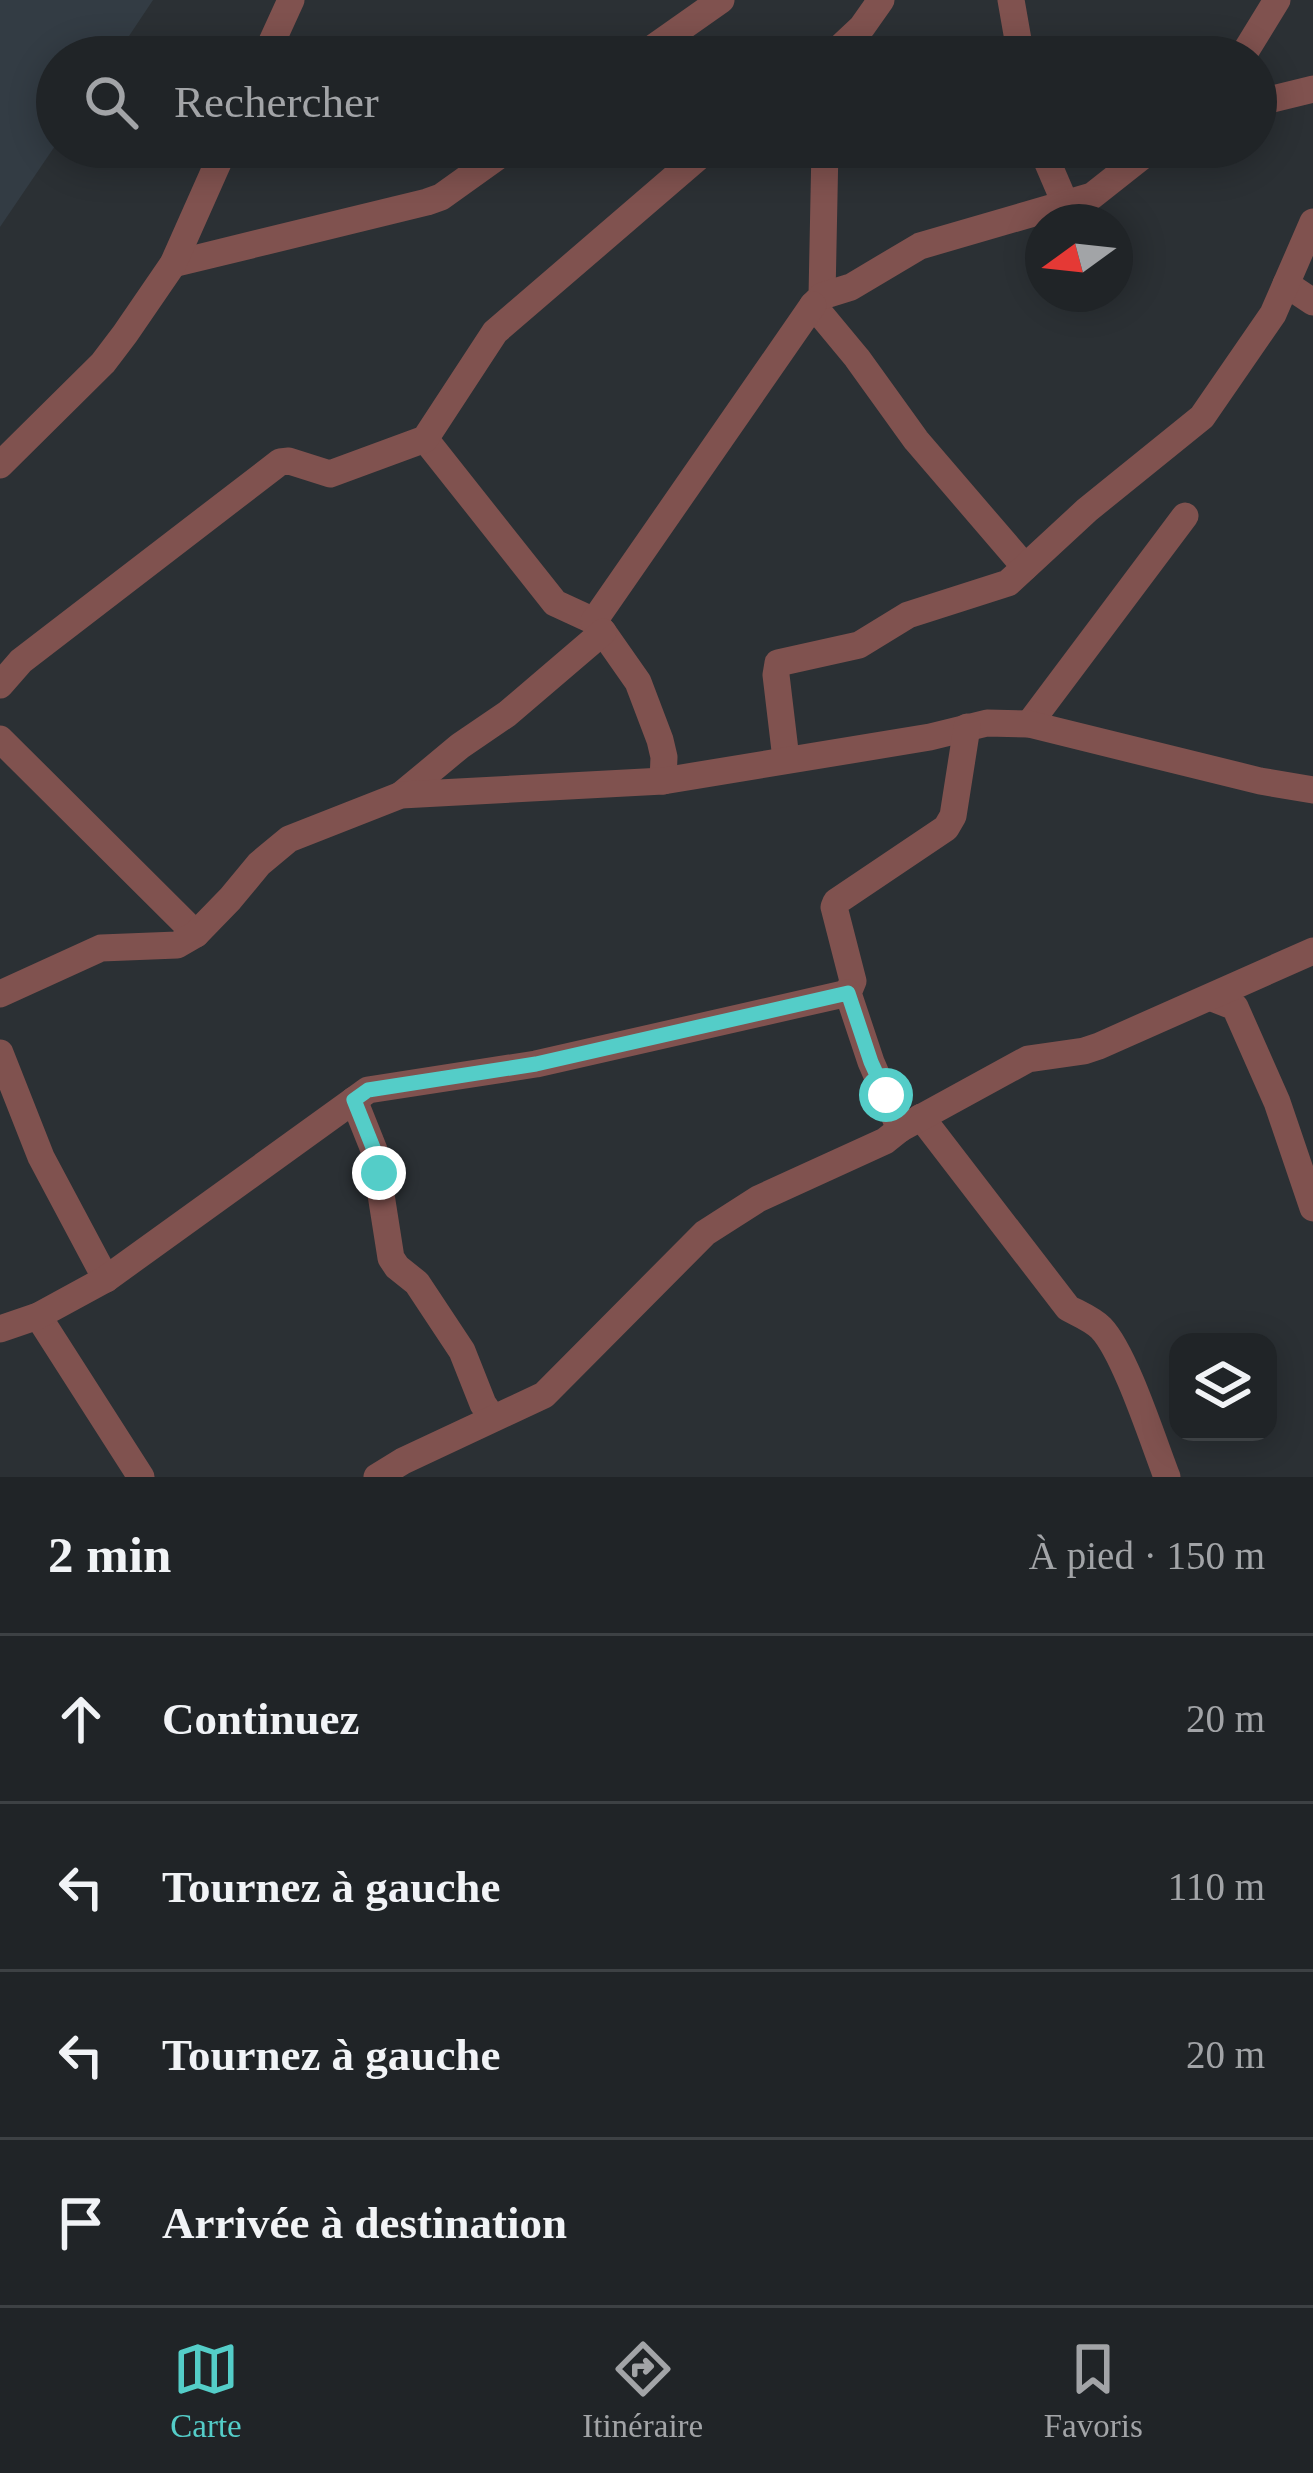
<!DOCTYPE html>
<html lang="fr">
<head>
<meta charset="utf-8">
<style>
	:root { --surface:#202427; --page:#2d3033; --text:#f1f3f6; --muted:#a2a4a7; --line:#3d4144; --accent:#54cdc8 }
	body { margin:0; font-family:"Times New Roman",serif; background:var(--page); color:var(--text) }
	.controls { position:absolute; right:36px; bottom:36px; display:grid; overflow:hidden; border-radius:24px; box-shadow:0 6px 30px #0003 }
	.controls button { width:108px; height:108px; display:grid; place-items:center; padding:0; border:0; border-bottom:3px solid var(--line); background:var(--surface); color:var(--text); font:60px sans-serif }
	.compass { position:absolute; left:1025px; top:204px; width:108px; height:108px; border-radius:50%; background:var(--surface); box-shadow:0 6px 30px #0003; rotate:255deg }
	.stop { position:absolute; width:36px; height:36px; margin:-27px; border:9px solid #54cdc8; border-radius:50%; background:#fff }
	.stop.end { background:#54cdc8; border-color:#fff; box-shadow:0 3px 12px #0008 }
	.list { margin:0; padding:0; list-style:none }
	h2 { display:flex; justify-content:space-between; align-items:center; height:156px; margin:0; padding:0 48px; font-size:51px }
	h2 small { font-size:39px; font-weight:400; color:var(--muted) }
	.list li { display:grid; grid-template-columns:78px 1fr auto; gap:36px; align-items:center; box-sizing:border-box; height:168px; padding:0 48px; border-top:3px solid var(--line) }
	.list b { display:block; font-size:45px; white-space:nowrap }
	.list em { font-size:39px; font-style:normal; color:var(--muted) }
	.icon { flex:none; width:66px; height:66px; fill:none; stroke:currentColor; stroke-width:2; stroke-linecap:round; stroke-linejoin:round }
	.map { position:relative; flex:none; width:1313px; height:1477px; overflow:hidden }
	.search { position:absolute; background:var(--surface); box-shadow:0 6px 30px #0003; left:36px; right:36px; top:36px; height:132px; display:flex; align-items:center; gap:30px; box-sizing:border-box; padding:0 42px; border-radius:66px; color:var(--muted); font-size:45px }
	.sheet { height:828px; background:var(--surface) }
	nav { display:flex; justify-content:space-around; align-items:center; box-sizing:border-box; height:168px; border-top:3px solid var(--line); background:var(--surface); font-size:33px; color:var(--muted) }
	nav a { display:grid; justify-items:center; gap:6px }
	nav .on { color:var(--accent) }
	.map>svg:first-child { display:block }
	.built { fill:#333c44 }
	.lines { fill:none; stroke-linecap:round; stroke-linejoin:round }
	.minor { stroke:#80524f; stroke-width:27 }
	.route { stroke:#54cdc8; stroke-width:15 }
</style>
</head>
<body>
<div class="map">
<svg width="1313" height="1477" viewBox="0 0 1313 1477">
	<rect width="100%" height="100%" fill="#2b3034"/>
	<polygon class="built" points="0,0 153,0 115,57 57,57 57,143 0,227"/>
	<g class="lines">
		<g class="minor">
			<polyline points="1011,0 1021,57"/>
			<polyline points="265,57 291,0"/>
			<polyline points="640,57 721,0"/>
			<polyline points="830,57 862,27 881,0"/>
			<polyline points="1242,57 1277,0"/>
			<polyline points="1256,103 1313,89"/>
			<polyline points="825,147 822,296 813,305 857,358 916,440 1025,567"/>
			<polyline points="1041,147 1065,203"/>
			<polyline points="173,264 427,202 441,197 511,147"/>
			<polyline points="1286,284 1313,302"/>
			<polyline points="822,296 851,287 920,246 1092,196 1154,147"/>
			<polyline points="425,439 555,603 594,621 603,632 638,682 660,740 664,757 663,781"/>
			<polyline points="0,465 103,363 125,334 173,264 225,147"/>
			<polyline points="594,621 813,305"/>
			<polyline points="0,685 21,661 280,462 289,461 330,474 425,439 495,332 710,147"/>
			<polyline points="1029,724 1185,516"/>
			<polyline points="0,739 196,934"/>
			<polyline points="786,759 776,675 778,663 859,645 908,615 1008,583 1087,510 1202,417 1273,314 1313,222"/>
			<polyline points="401,795 460,746 507,714 603,632"/>
			<polyline points="0,994 101,948 177,945 196,934 230,899 259,864 289,839 401,795 663,781 930,737 987,723 1029,724 1260,781 1313,790"/>
			<polyline points="1212,998 1235,1007 1277,1102 1313,1208"/>
			<polyline points="0,1053 41,1157 106,1279"/>
			<polyline points="354,1100 374,1150 391,1258 397,1267 417,1283 462,1351 483,1404 492,1417"/>
			<path d="M921,1117l147,191c11,6 24,11 33,20 24,25 52,113 66,149"/>
			<polyline points="900,1129 871,1062 848,993 853,981 834,907 836,902 946,828 953,816 967,727"/>
			<polyline points="38,1316 141,1477"/>
			<polyline points="0,1329 38,1316 106,1279 368,1090 536,1064 848,993"/>
			<polyline points="377,1477 403,1461 544,1395 705,1233 758,1199 885,1141 900,1129 1028,1059 1084,1051 1099,1046 1313,951"/>
		</g>
	</g>
	<g class="lines">
		<polyline class="route" points="379,1173 374,1150 354,1100 368,1090 536,1064 848,993 871,1062 886,1095"/>
	</g>
</svg>
<div class="controls">
<button><svg class="icon" aria-label="layers" viewBox="0 0 24 24"><path d="M12 4l9 5-9 5-9-5zM3 14l9 5 9-5"/></svg></button>
</div>
<svg class="compass" viewBox="-18 -18 36 36"><path d="M0-13l5 13h-10z" fill="#e53935"/><path d="M0 13l5-13h-10z" fill="#a2a4a7"/></svg>
<div class="stop" style="left:886px;top:1095px"></div>
<div class="stop end" style="left:379px;top:1173px"></div>
<div class="search"><svg class="icon" aria-label="search" viewBox="0 0 24 24"><circle cx="10" cy="10" r="6"/><path d="M15 15l6 6"/></svg>Rechercher</div>
</div>
<section class="sheet">
<h2>2 min<small>À pied · 150 m</small></h2>
<ul class="list">
<li><svg class="icon" aria-label="ahead" viewBox="0 0 24 24"><path d="M12 20V5M6 11l6-6 6 6"/></svg><div><b>Continuez</b></div><em>20 m</em></li>
<li><svg class="icon" aria-label="left" viewBox="0 0 24 24"><path d="M17 20v-9H6M10 6l-5 5 5 5"/></svg><div><b>Tournez à gauche</b></div><em>110 m</em></li>
<li><svg class="icon" aria-label="left" viewBox="0 0 24 24"><path d="M17 20v-9H6M10 6l-5 5 5 5"/></svg><div><b>Tournez à gauche</b></div><em>20 m</em></li>
<li><svg class="icon" aria-label="arrive" viewBox="0 0 24 24"><path d="M6 21V4h12l-3 4 3 4H6"/></svg><div><b>Arrivée à destination</b></div></li>
</ul>
</section>
<nav>
<a class="on"><svg class="icon" aria-label="map" viewBox="0 0 24 24"><path d="M3 6l6-2 6 2 6-2v14l-6 2-6-2-6 2zM9 4v14M15 6v14"/></svg>Carte</a>
<a><svg class="icon" aria-label="directions" viewBox="0 0 24 24"><path d="M12 3l9 9-9 9-9-9zM9 14v-3h6M13 9l2 2-2 2"/></svg>Itinéraire</a>
<a><svg class="icon" aria-label="saved" viewBox="0 0 24 24"><path d="M7 4h10v16l-5-4-5 4z"/></svg>Favoris</a>
</nav>
</body>
</html>
